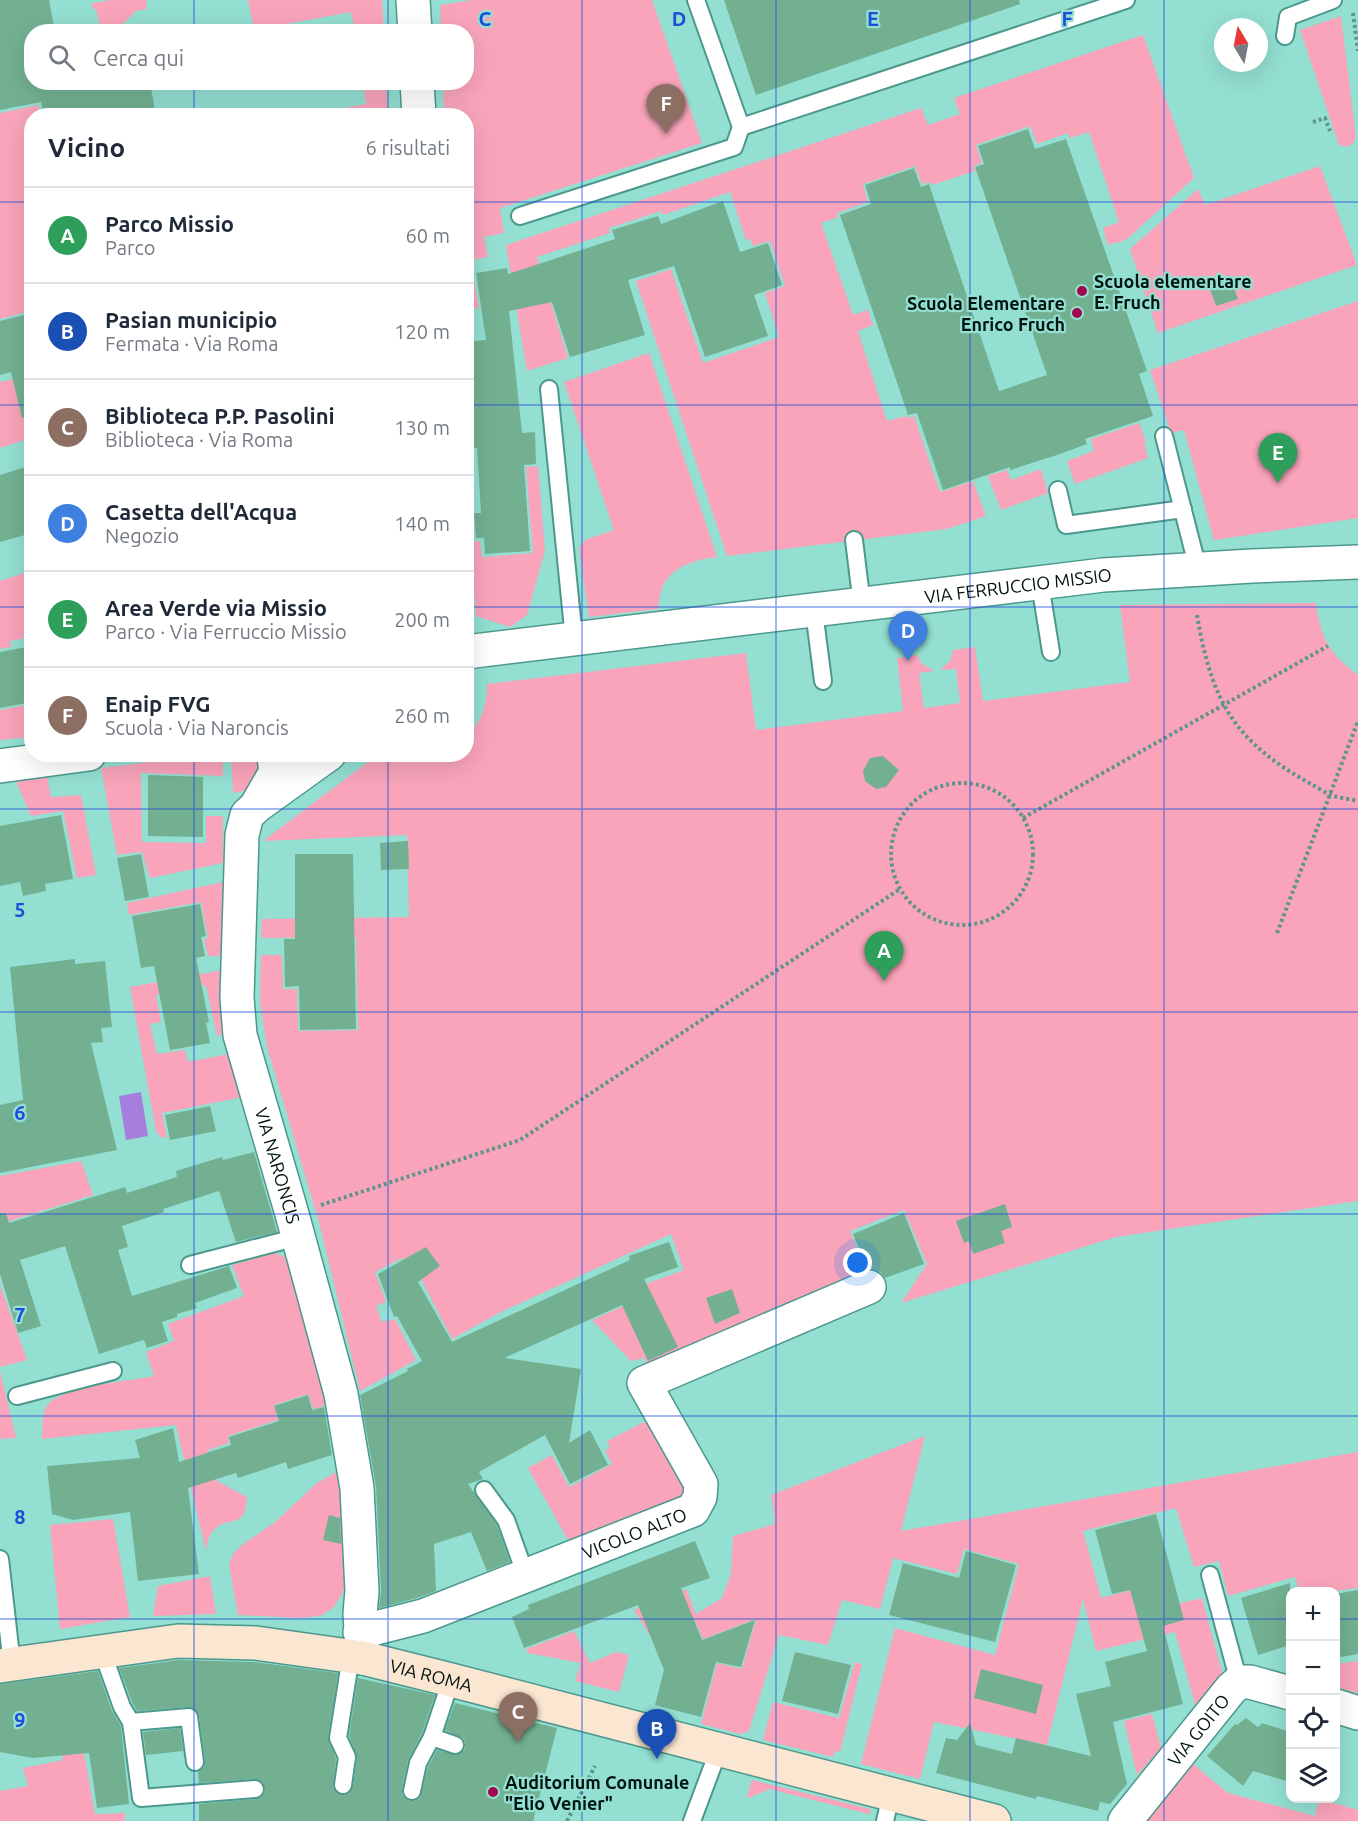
<!DOCTYPE html>
<html lang="it">
<head>
<meta charset="utf-8">
<style>
	:root { --surface:#fff; --page:#f2f2f3; --text:#1f2937; --muted:#747a83; --line:#e0e1e3; --accent:#db2777 }
	body { margin:0; font-family:Ubuntu,sans-serif; background:var(--page); color:var(--text) }
	.controls { position:absolute; right:18px; bottom:18px; display:grid; overflow:hidden; border-radius:12px; box-shadow:0 6px 24px #0002 }
	.controls button { width:54px; height:54px; display:grid; place-items:center; padding:0; border:0; border-bottom:2px solid var(--line); background:var(--surface); color:var(--text); font:30px sans-serif }
	.compass { position:absolute; left:1214px; top:18px; width:54px; height:54px; border-radius:50%; background:var(--surface); box-shadow:0 6px 24px #0002; rotate:350deg }
	.you { position:absolute; left:858px; top:1263px; width:21px; height:21px; margin:-15px; border:4px solid #fff; border-radius:50%; background:#1a73e8; box-shadow:0 0 0 9px #1a73e833 }
	.badge { display:grid; place-items:center; width:39px; height:39px; border-radius:50%; background:var(--accent); color:#fff; font-size:20px; font-weight:700 }
	.pin { position:absolute; translate:-50% -50px; filter:drop-shadow(0 2px 3px #0008) }
	.pin::after { content:''; position:absolute; top:32px; width:21px; height:18px; background:inherit; clip-path:polygon(0 0,100% 0,50% 100%) }
	.list { margin:0; padding:0; list-style:none }
	h2 { display:flex; justify-content:space-between; align-items:center; height:78px; margin:0; padding:0 24px; font-size:26px }
	h2 small { font-size:20px; font-weight:400; color:var(--muted) }
	.list li { display:grid; grid-template-columns:39px 1fr auto; gap:18px; align-items:center; box-sizing:border-box; height:96px; padding:0 24px; border-top:2px solid var(--line) }
	.list b { display:block; font-size:22px; white-space:nowrap }
	.list p { margin:0; font-size:20px; white-space:nowrap; color:var(--muted) }
	.list em { font-size:20px; font-style:normal; color:var(--muted) }
	.icon { flex:none; width:33px; height:33px; fill:none; stroke:currentColor; stroke-width:2; stroke-linecap:round; stroke-linejoin:round }
	.map { position:relative; flex:none; width:1358px; height:1821px; overflow:hidden }
	.search { position:absolute; background:var(--surface); box-shadow:0 6px 24px #0002; left:24px; top:24px; width:450px; height:66px; display:flex; align-items:center; gap:15px; box-sizing:border-box; padding:0 21px; border-radius:24px; color:var(--muted); font-size:22px }
	.panel { position:absolute; background:var(--surface); box-shadow:0 6px 24px #0002; left:24px; top:108px; width:450px; height:654px; border-radius:24px }
	.map>svg:first-child { display:block }
	.green { fill:#f9a4bb }
	.water { fill:#a67fde }
	.building { fill:#73b092 }
	.lines { fill:none; stroke-linecap:round; stroke-linejoin:round }
	.service-casing { stroke:#4c988c; stroke-width:20 }
	.minor-casing { stroke:#4c988c; stroke-width:36 }
	.secondary-casing { stroke:#4c988c; stroke-width:36 }
	.path { stroke:#5d948b; stroke-width:4; stroke-dasharray:3 3; stroke-linecap:butt }
	.service { stroke:#fff; stroke-width:16 }
	.minor { stroke:#fff; stroke-width:33 }
	.secondary { stroke:#fbe6d1; stroke-width:33 }
	.grid { fill:none; stroke:#1d4ed8; stroke-width:1.5; stroke-opacity:0.55 }
	.poi-dot { fill:#9f084f; stroke:#93dfd2; stroke-width:2 }
	.labels { text-anchor:middle; dominant-baseline:central; stroke-width:4.5; stroke-linejoin:round; paint-order:stroke }
	.poi-label { font-size:18px; font-weight:bold; fill:#001410; stroke:#93dfd2; text-anchor:start }
	.street-label { font-size:18px; fill:#001410; stroke:#93dfd2 }
	.grid-label { font-size:20px; text-anchor:middle; font-weight:bold; fill:#1d4ed8; stroke:#93dfd2; stroke-width:4.5; stroke-linejoin:round; paint-order:stroke }
</style>
</head>
<body>
<div class="map">
<svg width="1358" height="1821" viewBox="0 0 1358 1821">
	<rect width="100%" height="100%" fill="#93dfd2"/>
	<g class="green">
		<polygon points="110,0 146,0 147,9 136,11 124,23 100,28 97,12 90,4"/>
		<polygon points="248,0 382,0 384,31 355,31 351,12 254,30"/>
		<polygon points="472,0 652,0 702,143 500,208 504,233 484,237 488,257 471,260 479,308 467,309 466,116 444,115 443,83 466,82 466,32 441,31 440,5"/>
		<polygon points="1341,16 1356,138 1353,144 1346,147 1339,145 1300,30"/>
		<polygon points="1143,35 1194,178 1126,240 1108,245 1103,228 1119,222 1089,132 1070,138 1068,133 1037,144 1030,126 976,145 982,163 974,166 975,171 932,185 930,182 922,184 915,166 863,184 868,202 837,213 838,217 821,223 853,315 868,310 873,325 858,331 887,421 906,416 907,418 914,416 940,492 973,481 986,516 947,529 727,556 636,281 671,269 703,363 779,337 765,293 785,286 770,241 753,246 750,239 746,240 730,192 663,215 661,211 609,228 610,233 537,257 568,358 527,371 506,245 921,108 928,125 960,114 954,98"/>
		<polygon points="363,83 386,83 388,115 304,115 366,104"/>
		<polygon points="38,105 40,115 32,116 31,311 0,319 0,113"/>
		<polygon points="1320,166 1357,265 1158,333 1130,249 1198,189 1205,205"/>
		<polygon points="1358,301 1358,518 1214,540 1184,430 1171,433 1150,370"/>
		<path d="M649,353l68,204c-22,3 -42,8 -54,28 -3,7 -4,17 -5,24l-69,8 -10,-69 6,-8 29,-10 -50,-148z"/>
		<polygon points="31,375 31,438 0,448 0,382"/>
		<polygon points="1139,423 1146,442 1144,443 1148,458 1075,484 1067,461 1094,451 1091,439"/>
		<polygon points="538,466 545,551 527,615 510,627 476,616 470,542 480,541 482,557 533,553 526,467"/>
		<polygon points="1041,469 1048,493 1001,510 988,476 1007,470 1011,480"/>
		<polygon points="31,571 31,637 10,641 11,647 0,649 0,581"/>
		<path d="M1316,603c4,34 14,52 42,72v526l-242,36 -215,66 26,-39 -23,-54 -54,21 19,47 -219,91 -6,-11 -13,3 -39,-41 56,-25 -5,-10 41,-15 -13,-36 -170,78 -49,27 -33,-64 -17,-17 -27,14 11,30 -10,4 6,16 13,-3 21,41 -56,31 -40,-165 -53,-179 -7,-46 1,-46h21l1,34h14l1,42 60,-1 -2,-93 -95,1 1,-19 147,-2 -2,-82 -144,6 114,-86 89,-1 1,-18c15,-16 20,-30 20,-52l259,-31 10,77 147,-19 -6,-53 21,-3 3,8 12,7v1l-14,2 5,35 36,-5 -4,-34 -14,1v-2l8,-7 3,-11 22,-3 8,54 147,-19 -10,-77z"/>
		<polygon points="31,704 31,737 0,740 0,710"/>
		<polygon points="205,755 223,755 223,776 141,773 142,842 206,843 206,816 223,816 223,863 150,878 142,852 117,855 101,768"/>
		<polygon points="231,755 255,755 261,770 249,790 233,793"/>
		<polygon points="47,775 51,797 81,795 96,875 77,878 63,811 31,816 15,779"/>
		<polygon points="223,882 223,956 208,956 204,939 208,938 201,902 129,915 127,903"/>
		<polygon points="223,970 223,1035 217,1036 206,985 156,995 161,1022 150,1024 157,1054 185,1050 188,1062 229,1054 243,1097 162,1113 167,1138 161,1137 156,1131 130,987"/>
		<polygon points="81,1161 93,1195 0,1224 0,1176"/>
		<path d="M275,1253l14,6 43,145 -19,5 -5,-15 -34,11 4,15 -50,16 1,7 -21,7 9,31 30,16c-2,36 -20,16 -35,35 -4,5 -5,13 -6,19l-30,-126 -134,14c1,-11 -1,-28 7,-36 18,-17 80,-22 105,-27l-8,-24 28,-11 -6,-17 76,-28 -12,-31z"/>
		<polygon points="0,1285 27,1360 0,1367"/>
		<polygon points="0,1371 16,1438 0,1439"/>
		<polygon points="650,1419 692,1493 569,1542 528,1468 552,1455 569,1487 612,1464 605,1451 610,1447 607,1441"/>
		<polygon points="925,1436 901,1531 1358,1452 1358,1588 1334,1591 1299,1591 1295,1577 1228,1596 1219,1561 1194,1567 1176,1508 1083,1531 1101,1598 1166,1581 1173,1605 1202,1598 1223,1676 1196,1708 1175,1632 1096,1651 1083,1599 1047,1745 934,1722 920,1779 861,1764 895,1628 995,1655 1019,1564 964,1549 957,1574 893,1558 880,1609 842,1600 828,1645 779,1635 749,1731 740,1734 701,1724 717,1663 742,1669 756,1619 703,1639 694,1619 650,1636 634,1610 686,1589 696,1614 722,1598 731,1574 733,1536 775,1524 771,1495"/>
		<polygon points="346,1467 349,1574 342,1594 333,1608 320,1616 300,1618 238,1615 229,1565 233,1554 242,1545 274,1523 317,1483"/>
		<polygon points="113,1519 130,1617 60,1629 50,1525"/>
		<polygon points="210,1576 216,1614 153,1616 158,1586"/>
		<polygon points="574,1631 590,1663 616,1652 629,1655 619,1692 575,1681 581,1663 528,1653 526,1649"/>
		<polygon points="1358,1661 1358,1693 1336,1687 1336,1664"/>
		<polygon points="855,1662 862,1664 840,1752 835,1751 833,1757 763,1740 773,1702 839,1718"/>
		<polygon points="1152,1714 1161,1748 1137,1775 1124,1721"/>
		<polygon points="82,1742 95,1814 125,1813 125,1821 0,1821 0,1791 28,1786 23,1768 63,1760 60,1746"/>
		<polygon points="1193,1764 1228,1793 1315,1816 1319,1799 1358,1810 1358,1821 1145,1821 1146,1817"/>
		<polygon points="752,1780 870,1809 871,1813 869,1814 769,1789 749,1798 747,1797"/>
	</g>
	<polygon class="water" points="141,1092 148,1136 126,1140 119,1096"/>
	<g class="building">
		<polygon points="0,0 49,0 55,32 32,32 32,82 150,82 156,116 44,116 41,102 0,110"/>
		<polygon points="724,0 1019,0 1020,4 756,95"/>
		<polygon points="1028,129 1035,149 1066,139 1147,371 1139,374 1153,416 1085,439 1087,444 1057,455 1010,470 1010,467 943,490 917,413 908,415 840,215 871,204 865,185 914,168 921,187 929,184 999,391 1047,375 975,167 984,164 978,146"/>
		<polygon points="723,201 740,252 768,243 782,285 754,295 768,336 705,357 674,266 628,280 645,335 570,357 552,302 509,311 522,433 535,432 536,464 524,465 530,551 485,554 484,538 476,538 474,513 481,513 477,448 473,448 472,415 470,415 466,383 466,342 486,340 476,273 507,268 508,274 615,239 612,230 658,216 661,224"/>
		<polygon points="1229,275 1238,299 1216,306 1208,283"/>
		<polygon points="32,313 32,417 22,418 11,372 0,375 0,321"/>
		<polygon points="32,465 32,533 0,542 0,475"/>
		<polygon points="32,646 32,702 0,708 0,652"/>
		<polygon points="883,756 899,770 886,787 876,789 865,781 863,771 870,758"/>
		<polygon points="148,775 203,777 203,837 148,836"/>
		<polygon points="61,815 73,879 45,884 46,891 23,896 20,882 0,886 0,826"/>
		<polygon points="408,841 409,869 381,870 380,843"/>
		<polygon points="141,854 149,897 125,901 117,858"/>
		<polygon points="295,854 353,854 356,1029 300,1030 299,986 285,987 284,939 295,939"/>
		<polygon points="200,904 206,936 201,937 205,956 196,958 209,1022 206,1023 210,1043 170,1050 154,966 141,968 132,916"/>
		<polygon points="75,959 75,964 105,961 112,1027 101,1028 103,1042 91,1043 117,1150 0,1173 0,1105 23,1100 10,967"/>
		<polygon points="210,1106 216,1131 170,1140 165,1115"/>
		<polygon points="254,1152 277,1232 236,1242 219,1191 163,1209 164,1212 122,1226 128,1247 118,1250 132,1296 229,1266 237,1288 195,1303 197,1308 177,1314 177,1317 162,1322 168,1341 147,1348 144,1340 99,1354 65,1246 20,1260 41,1326 18,1333 0,1274 0,1213 6,1213 9,1223 125,1187 127,1193 177,1177 176,1171 222,1157 223,1160"/>
		<polygon points="1005,1204 1012,1227 1001,1231 1005,1243 973,1254 969,1241 964,1243 956,1221"/>
		<polygon points="904,1213 924,1264 885,1278 880,1272 872,1269 868,1256 863,1258 853,1234"/>
		<polygon points="669,1242 678,1267 644,1279 678,1347 648,1361 622,1305 504,1358 581,1369 569,1443 590,1430 608,1465 570,1484 545,1435 479,1472 483,1479 468,1484 497,1525 510,1562 487,1571 471,1532 434,1544 436,1591 417,1598 379,1608 381,1590 376,1487 360,1395 408,1371 407,1369 422,1361 397,1316 394,1317 378,1274 426,1247 440,1266 418,1282 452,1342 630,1260 629,1256"/>
		<polygon points="732,1289 740,1313 715,1324 706,1298"/>
		<polygon points="308,1395 312,1410 324,1407 332,1455 288,1469 286,1462 238,1478 236,1473 188,1488 199,1574 138,1581 130,1512 73,1520 52,1514 47,1466 140,1458 135,1440 173,1428 179,1462 231,1445 229,1437 279,1421 274,1406"/>
		<polygon points="1156,1514 1184,1620 1163,1626 1183,1704 1113,1722 1127,1784 1110,1804 1100,1802 1098,1811 1037,1796 1036,1799 936,1773 946,1738 957,1740 970,1723 976,1745 1012,1754 1016,1738 1091,1756 1076,1694 1111,1686 1105,1662 1147,1651 1130,1590 1112,1594 1095,1530"/>
		<polygon points="329,1515 340,1518 341,1544 323,1540"/>
		<polygon points="695,1541 710,1578 681,1588 702,1640 755,1620 741,1667 716,1662 701,1717 655,1705 664,1670 638,1605 524,1648 512,1617 529,1609 528,1605"/>
		<polygon points="966,1551 1016,1565 995,1642 889,1615 903,1563 959,1578"/>
		<polygon points="1290,1583 1290,1645 1258,1655 1241,1598"/>
		<polygon points="1358,1590 1358,1654 1335,1658 1335,1594"/>
		<polygon points="795,1652 851,1665 838,1714 782,1701"/>
		<polygon points="179,1660 254,1662 338,1673 328,1737 336,1759 333,1788 341,1795 347,1794 353,1786 357,1758 349,1736 358,1678 435,1695 422,1733 408,1761 402,1789 402,1795 409,1801 415,1801 420,1798 428,1767 437,1750 456,1755 465,1749 465,1742 463,1738 445,1730 455,1703 557,1728 533,1821 199,1821 199,1804 256,1799 264,1794 265,1788 263,1783 255,1779 199,1783 198,1772 204,1767 205,1761 199,1716 194,1708 188,1707 137,1711 132,1702 119,1668"/>
		<polygon points="981,1669 1043,1685 1036,1714 974,1698"/>
		<polygon points="98,1671 112,1711 121,1726 129,1804 97,1808 89,1753 33,1758 0,1752 0,1684"/>
		<polygon points="1246,1718 1258,1727 1262,1723 1290,1732 1290,1782 1253,1771 1243,1786 1207,1756 1235,1724 1237,1725"/>
		<polygon points="180,1728 183,1751 146,1755 143,1732"/>
	</g>
	<g class="lines">
		<defs>
			<g id="service">
				<polyline points="696,0 741,127"/>
				<polyline points="1285,36 1288,17 1333,0"/>
				<polyline points="520,216 734,147 741,127 1126,0"/>
				<polyline points="549,389 574,639"/>
				<polyline points="1164,436 1198,569"/>
				<polyline points="1058,490 1066,525 1183,509"/>
				<polyline points="854,540 862,605"/>
				<polyline points="1040,584 1051,652"/>
				<polyline points="814,611 823,681"/>
				<polyline points="190,1265 298,1237"/>
				<polyline points="17,1396 113,1371"/>
				<polyline points="484,1490 506,1520 526,1576"/>
				<polyline points="0,1559 12,1665"/>
				<polyline points="1210,1575 1239,1682"/>
				<polyline points="102,1651 122,1707 131,1722 141,1798 255,1789"/>
				<polyline points="451,1680 432,1737 455,1745"/>
				<polyline points="131,1722 189,1717 195,1762"/>
				<polyline points="343,1785 347,1757 338,1738 351,1656"/>
				<polyline points="412,1791 418,1763 432,1737"/>
				<polyline points="692,1821 719,1749"/>
				<polyline points="885,1821 891,1795"/>
			</g>
			<g id="minor">
				<polyline points="413,0 415,32"/>
				<polyline points="417,82 419,116"/>
				<path id="s1" d="M466,652l637,-77 149,-9 106,-4"/>
				<path id="s2" d="M329,754l-71,51 -11,10 -5,20 -5,163 3,37 52,179 49,180 16,94 5,103 -2,23 3,44"/>
				<polyline points="0,766 89,754"/>
				<polyline points="258,803 276,772 274,757"/>
				<path id="s3" d="M360,1632l63,-16 270,-106 7,-13 1,-13 -57,-101 225,-96"/>
				<polyline points="1336,1706 1358,1713"/>
				<path id="s4" d="M1125,1821l106,-132 8,-7h11l40,11"/>
			</g>
			<g id="secondary">
				<path id="s5" d="M0,1666l178,-25 78,2 107,15 88,22 543,141"/>
			</g>
		</defs>
		<use href="#service" class="service-casing"/>
		<use href="#minor" class="minor-casing"/>
		<use href="#secondary" class="secondary-casing"/>
		<g class="path">
			<polyline points="1353,13 1358,51"/>
			<polyline points="1313,122 1325,118 1330,131"/>
			<path d="M1197,615c5,30 12,61 26,88 19,37 52,61 88,81 6,3 13,8 20,11 8,3 18,4 27,6"/>
			<circle cx="962" cy="854" r="71"/>
			<polyline points="1023,818 1328,646"/>
			<polyline points="1277,933 1358,721"/>
			<polyline points="321,1205 520,1140 900,889"/>
			<polyline points="567,1821 595,1766"/>
		</g>
		<use href="#service" class="service"/>
		<use href="#minor" class="minor"/>
		<use href="#secondary" class="secondary"/>
	</g>
	<path class="grid" d="M194,0v32M388,0v32M582,0v1821M776,0v1821M970,0v1821M1164,0v1821M194,82v34M388,82v34M0,202h32M466,202h892M0,405h32M466,405h892M0,607h32M466,607h892M194,754v1067M388,754v1067M0,809h1358M0,1012h1358M0,1214h1358M0,1416h1358M0,1619h1290M1336,1619h22"/>
	<g class="poi-dot">
		<circle cx="1082" cy="291" r="6"/>
		<circle cx="1077" cy="313" r="6"/>
		<circle cx="493" cy="1792" r="6"/>
	</g>
	<g class="labels">
		<g class="poi-label">
			<text x="1094" y="281">Scuola elementare<tspan x="1094" dy="21">E. Fruch</tspan></text>
			<text x="1065" y="303" text-anchor="end">Scuola Elementare<tspan x="1065" dy="21">Enrico Fruch</tspan></text>
			<text x="505" y="1782">Auditorium Comunale<tspan x="505" dy="21">"Elio Venier"</tspan></text>
		</g>
		<g class="street-label">
			<text stroke="none"><textPath href="#s1" startOffset="556">VIA FERRUCCIO MISSIO</textPath></text>
			<text stroke="none"><textPath href="#s2" startOffset="459">VIA NARONCIS</textPath></text>
			<text stroke="none"><textPath href="#s3" startOffset="292">VICOLO ALTO</textPath></text>
			<text stroke="none"><textPath href="#s5" startOffset="436">VIA ROMA</textPath></text>
			<text stroke="none"><textPath href="#s4" startOffset="117">VIA GOITO</textPath></text>
		</g>
	</g>
	<g class="grid-label">
		<text x="485" y="26">C</text>
		<text x="679" y="26">D</text>
		<text x="873" y="26">E</text>
		<text x="1067" y="26">F</text>
		<text x="20" y="917">5</text>
		<text x="20" y="1120">6</text>
		<text x="20" y="1322">7</text>
		<text x="20" y="1524">8</text>
		<text x="20" y="1727">9</text>
	</g>
</svg>
<div class="controls">
<button>+</button>
<button>−</button>
<button><svg class="icon" aria-label="locate" viewBox="0 0 24 24"><circle cx="12" cy="12" r="6"/><path d="M12 2v4M12 18v4M2 12h4M18 12h4"/></svg></button>
<button><svg class="icon" aria-label="layers" viewBox="0 0 24 24"><path d="M12 4l9 5-9 5-9-5zM3 14l9 5 9-5"/></svg></button>
</div>
<svg class="compass" viewBox="-18 -18 36 36"><path d="M0-13l5 13h-10z" fill="#e53935"/><path d="M0 13l5-13h-10z" fill="#747a83"/></svg>
<div class="you"></div>
<div class="pin badge" style="left:884px;top:981px;background:#2e9e5b">A</div>
<div class="pin badge" style="left:657px;top:1759px;background:#1a4fb4">B</div>
<div class="pin badge" style="left:518px;top:1742px;background:#8d6e63">C</div>
<div class="pin badge" style="left:908px;top:661px;background:#3f7fe0">D</div>
<div class="pin badge" style="left:1278px;top:483px;background:#2e9e5b">E</div>
<div class="pin badge" style="left:666px;top:134px;background:#8d6e63">F</div>
<div class="search"><svg class="icon" aria-label="search" viewBox="0 0 24 24"><circle cx="10" cy="10" r="6"/><path d="M15 15l6 6"/></svg>Cerca qui</div>
<section class="panel">
<h2>Vicino<small>6 risultati</small></h2>
<ul class="list">
<li><span class="badge" style="background:#2e9e5b">A</span><div><b>Parco Missio</b><p>Parco</p></div><em>60 m</em></li>
<li><span class="badge" style="background:#1a4fb4">B</span><div><b>Pasian municipio</b><p>Fermata · Via Roma</p></div><em>120 m</em></li>
<li><span class="badge" style="background:#8d6e63">C</span><div><b>Biblioteca P.P. Pasolini</b><p>Biblioteca · Via Roma</p></div><em>130 m</em></li>
<li><span class="badge" style="background:#3f7fe0">D</span><div><b>Casetta dell'Acqua</b><p>Negozio</p></div><em>140 m</em></li>
<li><span class="badge" style="background:#2e9e5b">E</span><div><b>Area Verde via Missio</b><p>Parco · Via Ferruccio Missio</p></div><em>200 m</em></li>
<li><span class="badge" style="background:#8d6e63">F</span><div><b>Enaip FVG</b><p>Scuola · Via Naroncis</p></div><em>260 m</em></li>
</ul>
</section>
</div>
</body>
</html>
